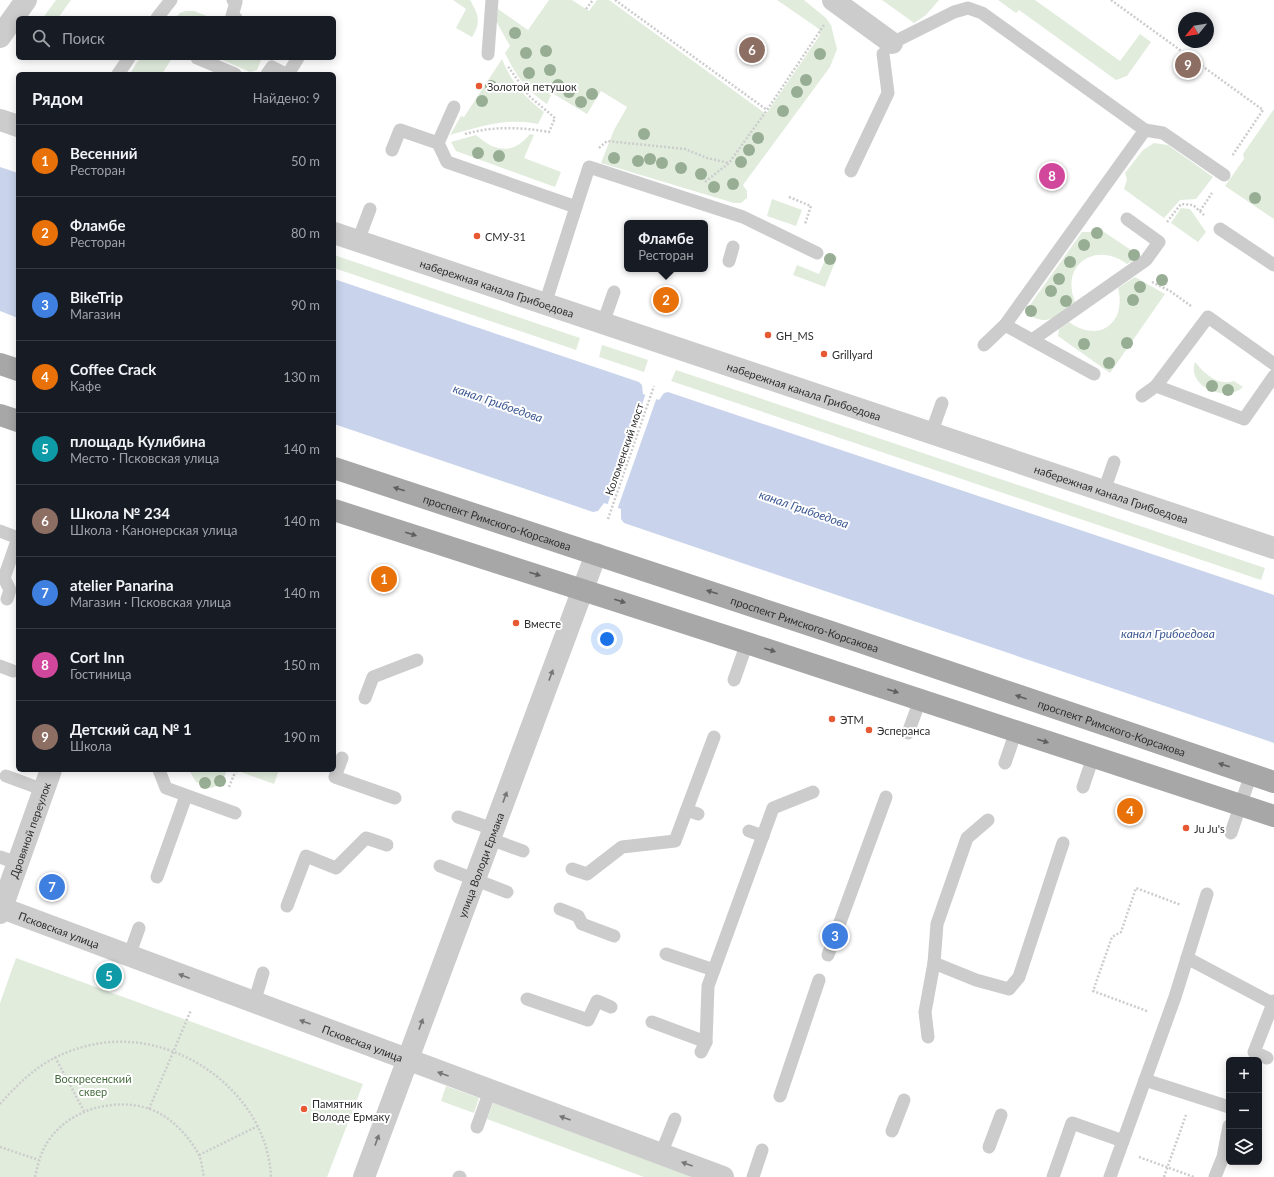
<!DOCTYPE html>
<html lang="ru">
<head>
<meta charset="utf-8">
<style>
	:root { --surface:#171b24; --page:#242831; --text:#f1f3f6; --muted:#9ea1a6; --line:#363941; --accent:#e65932 }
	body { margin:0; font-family:Lato,sans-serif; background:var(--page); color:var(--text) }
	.controls { position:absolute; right:12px; bottom:12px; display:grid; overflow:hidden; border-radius:6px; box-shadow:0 2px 10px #0003 }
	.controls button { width:36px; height:36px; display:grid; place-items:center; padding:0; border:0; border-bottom:1px solid var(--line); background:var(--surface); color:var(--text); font:20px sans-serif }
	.compass { position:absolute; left:1178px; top:12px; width:36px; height:36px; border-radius:50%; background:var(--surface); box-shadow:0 2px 10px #0003; rotate:240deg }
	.you { position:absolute; left:607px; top:639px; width:14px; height:14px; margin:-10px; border:3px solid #fff; border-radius:50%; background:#1a73e8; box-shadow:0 0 0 6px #1a73e833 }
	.badge { display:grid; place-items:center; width:26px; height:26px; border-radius:50%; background:var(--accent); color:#fff; font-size:13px; font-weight:700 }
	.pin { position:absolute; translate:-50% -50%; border:2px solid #fff; box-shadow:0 1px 4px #0006 }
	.popup { position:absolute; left:624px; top:220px; width:84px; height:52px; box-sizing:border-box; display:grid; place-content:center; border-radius:6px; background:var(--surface); filter:drop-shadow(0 1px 3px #0005); font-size:13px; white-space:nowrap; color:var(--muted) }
	.popup b { font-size:15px; color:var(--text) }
	.popup::after { content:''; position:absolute; left:50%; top:100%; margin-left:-8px; border:8px solid transparent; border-top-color:var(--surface) }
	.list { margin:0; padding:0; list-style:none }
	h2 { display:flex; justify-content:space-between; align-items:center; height:52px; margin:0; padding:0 16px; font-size:17px }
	h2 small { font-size:13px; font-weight:400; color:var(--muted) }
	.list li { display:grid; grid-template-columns:26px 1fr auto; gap:12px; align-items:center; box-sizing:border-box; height:72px; padding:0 16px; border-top:1px solid var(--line) }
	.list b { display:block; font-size:15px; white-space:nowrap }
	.list p { margin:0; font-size:13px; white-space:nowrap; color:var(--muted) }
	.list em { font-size:13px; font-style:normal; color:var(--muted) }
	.icon { flex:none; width:22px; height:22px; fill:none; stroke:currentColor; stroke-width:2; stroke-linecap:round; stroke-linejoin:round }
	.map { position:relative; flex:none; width:1274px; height:1177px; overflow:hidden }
	.search { position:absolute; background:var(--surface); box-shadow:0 2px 10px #0003; left:16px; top:16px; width:320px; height:44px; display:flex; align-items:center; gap:10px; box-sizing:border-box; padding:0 14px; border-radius:6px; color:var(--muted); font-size:15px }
	.panel { position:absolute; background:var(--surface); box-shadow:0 2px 10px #0003; left:16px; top:72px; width:320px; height:700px; border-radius:6px }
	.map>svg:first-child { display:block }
	.green { fill:#e1ecdd }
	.water { fill:#c9d4ec }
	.pier { fill:#fff }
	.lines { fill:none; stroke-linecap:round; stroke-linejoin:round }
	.path { stroke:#ccc; stroke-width:2.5; stroke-dasharray:2 2; stroke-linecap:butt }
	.service { stroke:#ccc; stroke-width:13 }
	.minor { stroke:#ccc; stroke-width:22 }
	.tertiary { stroke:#ccc; stroke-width:22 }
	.primary { stroke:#a7a7a7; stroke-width:22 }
	.tree { fill:#98ae94 }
	.oneway { fill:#5f5f5f }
	.oneway2 { fill:#767676 }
	.poi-dot { fill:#e65932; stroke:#fff; stroke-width:1.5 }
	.labels { text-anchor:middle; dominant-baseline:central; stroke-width:4; stroke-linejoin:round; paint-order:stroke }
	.poi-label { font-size:11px; fill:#2f2f2f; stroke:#fff; text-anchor:start }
	.street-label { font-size:11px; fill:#2f2f2f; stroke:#fff }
	.park-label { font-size:11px; fill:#446b3c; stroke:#fff }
	.water-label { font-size:12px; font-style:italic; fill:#3c5892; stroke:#fff }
</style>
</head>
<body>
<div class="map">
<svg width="1274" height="1177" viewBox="0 0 1274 1177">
	<rect width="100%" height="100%" fill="#fff"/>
	<g class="green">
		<polygon points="56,0 71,0 58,18 43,18"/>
		<path d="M453,0h17c8,14 12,22 2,37l-16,-9 10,-19z"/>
		<path d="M549,0h23l17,11 8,-11h12l157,114 54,-79 -1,-6 -42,-29h27l22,18 5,7 6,24 -7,18 -87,118 4,6v7l-6,5h-7l-133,-40 13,-33 13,-23 -26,-16 -14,23 -35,-21 -5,11c-21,-14 -31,-28 -42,-51l5,-7 -14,-25 2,-12 30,21z"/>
		<polygon points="882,0 939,0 926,15 914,23"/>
		<polygon points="998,0 1035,0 1120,61 1140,34 1151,42 1127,76 1116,80 1019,10 1016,13"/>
		<polygon points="186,11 194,11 212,18 175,18 180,13"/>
		<polygon points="143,58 172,58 162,74 130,74 137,62"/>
		<polygon points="218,58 262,58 257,70 250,72"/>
		<path d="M502,59c10,24 21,37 42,53l-6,12c-31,-7 -58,3 -88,11l11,-19 3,1z"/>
		<polygon points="1274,109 1274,219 1225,186 1244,159 1243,154"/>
		<path d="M530,134l4,1 -10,23 37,14 -6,15 -99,-36 -5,-9 25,-7c19,17 37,20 54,-1z"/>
		<polygon points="1154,143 1168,145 1213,177 1196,199 1180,200 1164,218 1124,189 1127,179 1125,173 1143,150"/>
		<polygon points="772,199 802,210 796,226 767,216"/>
		<polygon points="1181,208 1190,209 1206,232 1198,242 1171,223"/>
		<path d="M1098,228l42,28 -13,8c-31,-23 -67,0 -52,38 -20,14 -27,27 -50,10l57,-80h11z"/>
		<polygon points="828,253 837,257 825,287 793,275 797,265 819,274"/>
		<polygon points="334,255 580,338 576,350 334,268"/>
		<path d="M1135,277l30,17 -55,79 -52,-37 1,-7 10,-7c30,22 58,1 49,-34z"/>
		<polygon points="602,345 648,360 644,372 599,357"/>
		<path d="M1195,362c10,12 22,24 39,19l9,6c-16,16 -57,0 -48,-25z"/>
		<polygon points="676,370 1265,568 1261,580 671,381"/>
		<polygon points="189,770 227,770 221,784 211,788 196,782"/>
		<polygon points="242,770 279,770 274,784 241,772"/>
		<polygon points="16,958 363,1084 327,1177 0,1177 0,1003"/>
		<polygon points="446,1086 479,1098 474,1113 441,1101"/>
		<polygon points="493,1103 693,1177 644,1177 487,1119"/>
	</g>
	<g class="water">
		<polygon points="0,167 18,173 18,318 0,311"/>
		<polygon points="334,279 639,382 642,385 643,394 659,400 664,393 668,392 1274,595 1274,743 624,523 621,519 621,509 604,503 598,511 593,512 334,424"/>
	</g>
	<polygon class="pier" points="646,393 657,397 617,510 607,506"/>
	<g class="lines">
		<g class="path">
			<polyline points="615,0 767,110 824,25"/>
			<polyline points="1111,0 1263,110 1232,156"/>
			<polyline points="586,9 593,0"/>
			<path d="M465,134c29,-8 55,-7 84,-2l6,-14 -26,-22 -22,-31"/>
			<polyline points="599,148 607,141 685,149 707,158 729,163"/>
			<polyline points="705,182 729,163 767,110"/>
			<polyline points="789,197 811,206 805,224"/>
			<polyline points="1200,211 1212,193"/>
			<polyline points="1167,222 1181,204 1193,205 1204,215"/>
			<polyline points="1152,282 1170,291 1191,306"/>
			<polyline points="608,519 654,386"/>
			<polyline points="229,787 236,770"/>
			<polyline points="1147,1011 1093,991 1112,937 1121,932 1136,888 1181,905"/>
			<polyline points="55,1057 84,1111"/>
			<path d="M0,1104c25,-28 46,-47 83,-57 84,-25 184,41 188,130"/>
			<polyline points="149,1109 191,1010"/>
			<polyline points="0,1147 39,1160"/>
			<polyline points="199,1155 258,1126"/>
			<polyline points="1139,1157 1194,1177"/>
			<path d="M35,1177c3,-13 6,-26 14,-37 21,-31 66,-43 101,-31 21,8 37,25 48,44 4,7 4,17 6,24"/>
			<polyline points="1164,1177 1186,1115"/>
		</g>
		<g class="service">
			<polyline points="233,0 236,2 232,16 236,18"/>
			<polyline points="157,18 171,0"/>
			<polyline points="892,43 954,12 968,8 982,13 1145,130 1163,133 1224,175"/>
			<polyline points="488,54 492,0"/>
			<polyline points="197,58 235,74"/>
			<polyline points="118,74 129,58"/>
			<polyline points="267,74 272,67 286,74"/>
			<polyline points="288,74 298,58"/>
			<polyline points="438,143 454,107"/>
			<polyline points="392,150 400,130 438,143 447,162 576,207 545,304"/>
			<polyline points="851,171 888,93 883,54"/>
			<polyline points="576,207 589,167 743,217 817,253"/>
			<polyline points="1220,229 1274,265"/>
			<polyline points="358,241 370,209"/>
			<polyline points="729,261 733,247"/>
			<polyline points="603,323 614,292"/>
			<polyline points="1005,325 1145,130"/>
			<polyline points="1032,340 1146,260 1159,242 1127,219"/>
			<polyline points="984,345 1005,325 1094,374"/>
			<polyline points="1156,386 1244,419 1274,376"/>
			<polyline points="1142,396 1156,386 1208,317 1274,364"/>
			<polyline points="931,434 942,403"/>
			<polyline points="1104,491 1114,462"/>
			<polyline points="0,531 18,538 4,578 10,590 7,599"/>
			<polyline points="0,666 13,671"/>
			<polyline points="734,680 747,643"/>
			<polyline points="365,698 373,677 417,660"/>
			<polyline points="908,733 920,700"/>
			<polyline points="342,758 335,777 395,798"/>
			<polyline points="1005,763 1016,731"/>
			<polyline points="159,770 166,788 235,813"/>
			<polyline points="6,776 44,790"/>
			<polyline points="1083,787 1093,757"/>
			<polyline points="687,810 698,814"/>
			<polyline points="458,817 493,829"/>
			<polyline points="749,831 763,836"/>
			<polyline points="1231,833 1251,774"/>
			<polyline points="490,839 523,851"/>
			<polyline points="0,857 17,863"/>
			<polyline points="440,866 507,892"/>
			<polyline points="572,869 587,874 622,847 675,841 714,737"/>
			<polyline points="157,877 186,796"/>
			<polyline points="287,906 306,856 336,868 366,838 387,845"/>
			<polyline points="560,909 578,916 582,924 614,936"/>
			<polyline points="666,954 714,970"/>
			<polyline points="828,955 886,797"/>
			<polyline points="129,956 139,928"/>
			<polyline points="1187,958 1272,1003"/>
			<polyline points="934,963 976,980 1009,989 1019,977 1063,843"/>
			<polyline points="527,999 588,1020 597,1001 611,1007"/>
			<polyline points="254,1003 263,973"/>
			<polyline points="652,1022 706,1042"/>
			<polyline points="928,1037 925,1012 934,963 937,924 967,838 988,820"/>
			<polyline points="701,1052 706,1042 708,986 773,808 813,792"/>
			<polyline points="1267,1058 1254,1052 1274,1001"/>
			<polyline points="1145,1080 1229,1107"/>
			<polyline points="780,1096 819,980"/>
			<polyline points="477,1127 490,1091"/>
			<polyline points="892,1131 904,1100"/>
			<polyline points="989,1147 1001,1115"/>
			<polyline points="661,1154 675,1119"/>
			<polyline points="459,1177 460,1177"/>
			<polyline points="753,1177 762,1150"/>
			<polyline points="1053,1177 1072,1123 1123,1141"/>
			<polyline points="1110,1177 1175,997 1207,894"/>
			<polyline points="1215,1177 1223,1157 1229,1126"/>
		</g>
		<g class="minor">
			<polyline points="833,0 892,43"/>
			<polyline points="0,120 18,126"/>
			<path id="s1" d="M334,233l940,315"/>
			<path id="s2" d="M2,908l721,269"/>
			<path id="s3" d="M0,913l51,-143"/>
			<path id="s4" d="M364,1177l232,-623"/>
		</g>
		<polyline class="tertiary" points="0,37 26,0"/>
		<g class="primary">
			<polyline points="0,364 18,370"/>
			<polyline points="0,415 18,421"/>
			<path id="s5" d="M334,468l494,163 446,151"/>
			<polyline points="334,510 747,643 1274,816"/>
		</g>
	</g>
	<g class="tree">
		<circle cx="515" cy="33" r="6"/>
		<circle cx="546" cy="51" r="6"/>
		<circle cx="526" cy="53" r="6"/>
		<circle cx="820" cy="54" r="6"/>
		<circle cx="550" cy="70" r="6"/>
		<circle cx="529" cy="73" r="6"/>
		<circle cx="806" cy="80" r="6"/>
		<circle cx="558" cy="85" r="6"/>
		<circle cx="491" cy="86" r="6"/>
		<circle cx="569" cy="92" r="6"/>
		<circle cx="797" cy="92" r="6"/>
		<circle cx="592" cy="94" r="6"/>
		<circle cx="482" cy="101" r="6"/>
		<circle cx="581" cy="102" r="6"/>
		<circle cx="783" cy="111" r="6"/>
		<circle cx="644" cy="134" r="6"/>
		<circle cx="758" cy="138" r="6"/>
		<circle cx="749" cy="150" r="6"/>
		<circle cx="478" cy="153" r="6"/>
		<circle cx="499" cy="156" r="6"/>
		<circle cx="614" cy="158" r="6"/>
		<circle cx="650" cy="159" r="6"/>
		<circle cx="638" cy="161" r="6"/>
		<circle cx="741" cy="162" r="6"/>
		<circle cx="662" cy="163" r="6"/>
		<circle cx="681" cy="168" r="6"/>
		<circle cx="701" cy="174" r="6"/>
		<circle cx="733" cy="184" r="6"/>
		<circle cx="714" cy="187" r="6"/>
		<circle cx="1255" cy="198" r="6"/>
		<circle cx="1097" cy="233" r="6"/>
		<circle cx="1084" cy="245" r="6"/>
		<circle cx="1134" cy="255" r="6"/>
		<circle cx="830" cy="259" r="6"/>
		<circle cx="1070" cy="262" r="6"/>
		<circle cx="1059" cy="279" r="6"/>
		<circle cx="1162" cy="280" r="6"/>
		<circle cx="1140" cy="287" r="6"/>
		<circle cx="1051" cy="291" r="6"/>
		<circle cx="1133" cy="300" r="6"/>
		<circle cx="1066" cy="301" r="6"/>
		<circle cx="1031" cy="311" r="6"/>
		<circle cx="1127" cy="343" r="6"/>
		<circle cx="1084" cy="344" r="6"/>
		<circle cx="1109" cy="363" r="6"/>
		<circle cx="1212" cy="386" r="6"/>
		<circle cx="1228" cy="390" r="6"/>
		<circle cx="220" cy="781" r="6"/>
		<circle cx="205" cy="783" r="6"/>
	</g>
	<defs><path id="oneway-solid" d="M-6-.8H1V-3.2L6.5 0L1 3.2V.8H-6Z"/></defs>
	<g class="oneway">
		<use href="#oneway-solid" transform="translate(399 489) rotate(-162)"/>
		<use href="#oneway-solid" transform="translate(411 534) rotate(18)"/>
		<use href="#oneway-solid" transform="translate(535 574) rotate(18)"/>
		<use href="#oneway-solid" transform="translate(712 592) rotate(-162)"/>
		<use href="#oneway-solid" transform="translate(620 601) rotate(18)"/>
		<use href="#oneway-solid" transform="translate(770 650) rotate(18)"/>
		<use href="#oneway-solid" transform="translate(893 691) rotate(18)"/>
		<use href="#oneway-solid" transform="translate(1021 697) rotate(-161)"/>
		<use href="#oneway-solid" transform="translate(1043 741) rotate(18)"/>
		<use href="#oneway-solid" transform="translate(1224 765) rotate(-162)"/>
	</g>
	<g class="oneway2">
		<use href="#oneway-solid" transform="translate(551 675) rotate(-70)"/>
		<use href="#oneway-solid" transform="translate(505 797) rotate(-70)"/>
		<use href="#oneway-solid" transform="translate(184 976) rotate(-159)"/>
		<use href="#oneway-solid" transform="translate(305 1022) rotate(-160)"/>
		<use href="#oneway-solid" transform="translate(421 1024) rotate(-70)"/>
		<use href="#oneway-solid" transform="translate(443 1074) rotate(-160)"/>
		<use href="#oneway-solid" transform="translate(565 1118) rotate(-160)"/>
		<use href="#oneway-solid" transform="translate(377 1140) rotate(-70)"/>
		<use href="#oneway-solid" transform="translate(687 1164) rotate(-160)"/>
	</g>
	<g class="poi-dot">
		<circle cx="479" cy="86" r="4"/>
		<circle cx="477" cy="236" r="4"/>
		<circle cx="768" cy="335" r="4"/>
		<circle cx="824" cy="354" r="4"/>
		<circle cx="516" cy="623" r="4"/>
		<circle cx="832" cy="719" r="4"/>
		<circle cx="869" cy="730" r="4"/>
		<circle cx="1186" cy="828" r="4"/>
		<circle cx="304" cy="1109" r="4"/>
	</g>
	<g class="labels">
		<g class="poi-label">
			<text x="487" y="86">Золотой петушок</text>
			<text x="485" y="236">СМУ-31</text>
			<text x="776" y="335">GH_MS</text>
			<text x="832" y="354">Grillyard</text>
			<text x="524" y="623">Вместе</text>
			<text x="840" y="719">ЭТМ</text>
			<text x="877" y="730">Эсперанса</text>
			<text x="1194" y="828">Ju Ju's</text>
			<text x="312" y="1103">Памятник<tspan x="312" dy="13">Володе Ермаку</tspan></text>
		</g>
		<g class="street-label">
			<text stroke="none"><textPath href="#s1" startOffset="172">набережная канала Грибоедова</textPath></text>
			<text stroke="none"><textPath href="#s1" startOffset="496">набережная канала Грибоедова</textPath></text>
			<text transform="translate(624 449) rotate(-71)">Коломенский мост</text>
			<text stroke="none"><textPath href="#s1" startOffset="820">набережная канала Грибоедова</textPath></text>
			<text stroke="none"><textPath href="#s5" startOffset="172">проспект Римского-Корсакова</textPath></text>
			<text stroke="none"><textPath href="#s5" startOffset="496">проспект Римского-Корсакова</textPath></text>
			<text stroke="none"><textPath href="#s5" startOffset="820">проспект Римского-Корсакова</textPath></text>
			<text stroke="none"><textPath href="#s3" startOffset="88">Дровяной переулок</textPath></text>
			<text stroke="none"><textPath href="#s4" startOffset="333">улица Володи Ермака</textPath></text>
			<text stroke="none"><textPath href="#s2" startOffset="61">Псковская улица</textPath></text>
			<text stroke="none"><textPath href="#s2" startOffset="385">Псковская улица</textPath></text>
		</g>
		<g class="park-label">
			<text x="93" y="1078">Воскресенский<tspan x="93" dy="13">сквер</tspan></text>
		</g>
		<g class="water-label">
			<text transform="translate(498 403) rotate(19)">канал Грибоедова</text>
			<text transform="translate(804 509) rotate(19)">канал Грибоедова</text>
			<text x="1168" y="633">канал Грибоедова</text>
		</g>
	</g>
</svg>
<div class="controls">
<button>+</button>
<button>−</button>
<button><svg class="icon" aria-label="layers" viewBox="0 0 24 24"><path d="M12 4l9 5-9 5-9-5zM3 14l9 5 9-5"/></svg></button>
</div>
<svg class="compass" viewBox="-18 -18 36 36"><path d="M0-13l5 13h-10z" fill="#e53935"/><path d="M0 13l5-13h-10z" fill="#9ea1a6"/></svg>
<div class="you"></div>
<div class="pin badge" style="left:384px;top:579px;background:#e8710a">1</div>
<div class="pin badge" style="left:666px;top:300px;background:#e8710a">2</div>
<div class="popup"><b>Фламбе</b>Ресторан</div>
<div class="pin badge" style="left:835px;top:936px;background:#3f7fe0">3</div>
<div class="pin badge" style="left:1130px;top:811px;background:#e8710a">4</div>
<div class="pin badge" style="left:109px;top:976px;background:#0f9aa8">5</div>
<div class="pin badge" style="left:752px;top:50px;background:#8d6e63">6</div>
<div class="pin badge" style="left:52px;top:887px;background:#3f7fe0">7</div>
<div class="pin badge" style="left:1052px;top:176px;background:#d1479c">8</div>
<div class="pin badge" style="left:1188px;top:65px;background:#8d6e63">9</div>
<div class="search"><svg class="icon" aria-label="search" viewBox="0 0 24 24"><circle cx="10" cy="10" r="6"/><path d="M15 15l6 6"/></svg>Поиск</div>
<section class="panel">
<h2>Рядом<small>Найдено: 9</small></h2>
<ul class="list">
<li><span class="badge" style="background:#e8710a">1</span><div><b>Весенний</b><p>Ресторан</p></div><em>50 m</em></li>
<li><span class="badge" style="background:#e8710a">2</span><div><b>Фламбе</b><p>Ресторан</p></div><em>80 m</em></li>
<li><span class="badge" style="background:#3f7fe0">3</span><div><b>BikeTrip</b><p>Магазин</p></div><em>90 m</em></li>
<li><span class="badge" style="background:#e8710a">4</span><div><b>Coffee Crack</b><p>Кафе</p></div><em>130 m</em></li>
<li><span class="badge" style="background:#0f9aa8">5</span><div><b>площадь Кулибина</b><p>Место · Псковская улица</p></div><em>140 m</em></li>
<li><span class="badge" style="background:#8d6e63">6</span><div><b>Школа № 234</b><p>Школа · Канонерская улица</p></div><em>140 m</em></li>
<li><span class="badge" style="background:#3f7fe0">7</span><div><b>atelier Panarina</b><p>Магазин · Псковская улица</p></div><em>140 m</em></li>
<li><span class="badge" style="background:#d1479c">8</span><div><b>Cort Inn</b><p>Гостиница</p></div><em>150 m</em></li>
<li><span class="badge" style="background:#8d6e63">9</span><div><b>Детский сад № 1</b><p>Школа</p></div><em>190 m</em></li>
</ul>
</section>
</div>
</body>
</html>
